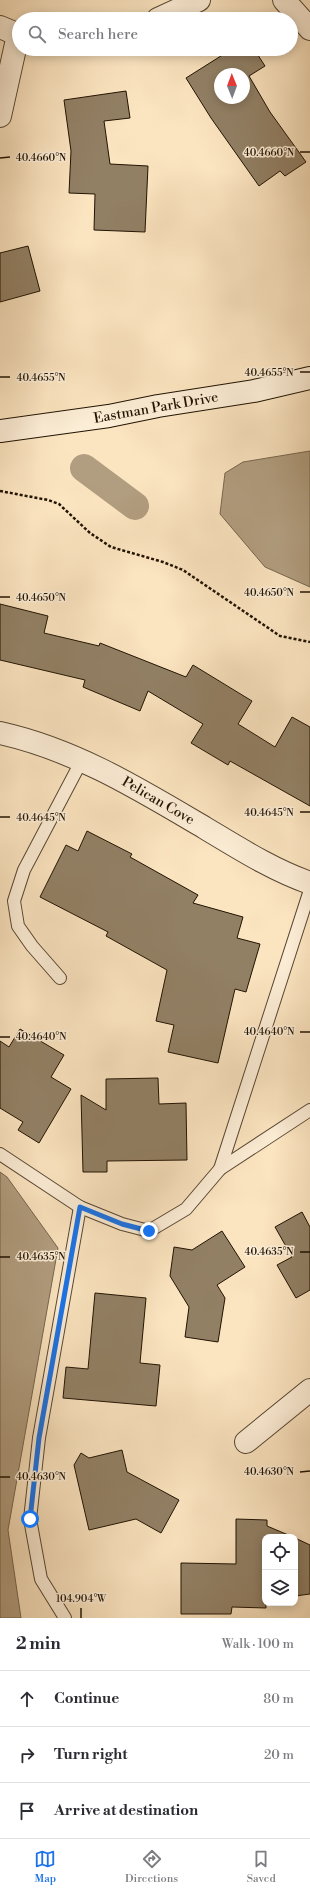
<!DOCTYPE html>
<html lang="en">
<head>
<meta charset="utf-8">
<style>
	:root { --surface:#fff; --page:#f7f7f7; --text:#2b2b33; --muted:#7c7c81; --line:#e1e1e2; --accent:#1a73e8 }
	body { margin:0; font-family:"Libre Bodoni",serif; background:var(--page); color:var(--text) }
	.controls { position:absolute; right:12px; bottom:12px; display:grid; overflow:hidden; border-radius:8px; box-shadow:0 2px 10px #0003 }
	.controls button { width:36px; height:36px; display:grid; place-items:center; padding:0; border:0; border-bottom:1px solid var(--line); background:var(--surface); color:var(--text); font:20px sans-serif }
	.compass { position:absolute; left:214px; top:68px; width:36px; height:36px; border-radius:50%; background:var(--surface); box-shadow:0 2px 10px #0003; rotate:359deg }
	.stop { position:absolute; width:12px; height:12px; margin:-9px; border:3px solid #1a73e8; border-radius:50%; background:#fff }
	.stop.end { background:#1a73e8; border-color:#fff; box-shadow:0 1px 4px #0008 }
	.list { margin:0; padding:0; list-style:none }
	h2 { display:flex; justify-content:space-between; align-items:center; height:52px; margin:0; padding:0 16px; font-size:17px }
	h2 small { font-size:13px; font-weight:400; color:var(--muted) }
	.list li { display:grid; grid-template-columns:26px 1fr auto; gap:12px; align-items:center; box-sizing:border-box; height:56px; padding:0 16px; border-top:1px solid var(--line) }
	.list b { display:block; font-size:15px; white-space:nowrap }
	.list em { font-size:13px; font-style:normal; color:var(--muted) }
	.icon { flex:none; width:22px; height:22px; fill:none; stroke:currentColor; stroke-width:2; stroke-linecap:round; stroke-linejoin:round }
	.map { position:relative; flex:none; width:310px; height:1618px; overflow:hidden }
	.search { position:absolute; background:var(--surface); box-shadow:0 2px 10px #0003; left:12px; right:12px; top:12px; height:44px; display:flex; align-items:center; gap:10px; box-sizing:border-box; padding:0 14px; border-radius:22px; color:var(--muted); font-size:15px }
	.sheet { height:220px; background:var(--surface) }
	nav { display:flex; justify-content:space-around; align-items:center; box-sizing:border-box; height:56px; border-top:1px solid var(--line); background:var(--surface); font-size:11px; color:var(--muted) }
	nav a { display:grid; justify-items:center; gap:2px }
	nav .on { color:var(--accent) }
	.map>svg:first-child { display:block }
	.water { fill:#b19d7f; stroke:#77664d }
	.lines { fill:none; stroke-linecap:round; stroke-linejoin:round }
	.canal { stroke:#b19d7f; stroke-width:28 }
	.building { fill:#928065; stroke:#211302; fill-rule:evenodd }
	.lane-casing { stroke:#584732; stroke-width:14 }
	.street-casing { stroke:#584732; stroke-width:24 }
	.secondary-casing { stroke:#211302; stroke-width:24 }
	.path { stroke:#211302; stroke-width:2.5; stroke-dasharray:3 2; stroke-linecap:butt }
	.lane { stroke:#fcedd6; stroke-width:12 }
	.street { stroke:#fcedd6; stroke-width:22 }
	.secondary { stroke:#fcedd6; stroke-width:22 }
	.route { stroke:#1a73e8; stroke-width:5 }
	.ticks { fill:none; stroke:#211302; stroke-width:1.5 }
	.labels { text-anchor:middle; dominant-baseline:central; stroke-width:3; stroke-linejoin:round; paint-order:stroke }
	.street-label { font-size:14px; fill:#211302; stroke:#fcedd6 }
	.ticks-label { font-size:10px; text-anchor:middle; fill:#211302; stroke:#fcedd6; stroke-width:3; stroke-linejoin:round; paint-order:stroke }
</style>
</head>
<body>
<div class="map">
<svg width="310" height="1618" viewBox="0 0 310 1618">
	<rect width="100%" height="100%" fill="#fbe4c0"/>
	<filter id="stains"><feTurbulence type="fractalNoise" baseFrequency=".005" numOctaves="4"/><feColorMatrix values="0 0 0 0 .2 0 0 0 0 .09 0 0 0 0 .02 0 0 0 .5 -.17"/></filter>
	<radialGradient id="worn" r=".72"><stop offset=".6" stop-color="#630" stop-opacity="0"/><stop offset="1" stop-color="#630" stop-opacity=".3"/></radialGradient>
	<g class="water">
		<polygon points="310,451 310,587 265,567 220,514 225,473 243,462"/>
		<polygon points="0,1172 7,1177 58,1248 8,1530 21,1618 0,1618"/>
	</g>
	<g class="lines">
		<polyline class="canal" points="84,468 135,506"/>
	</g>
	<g class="building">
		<path d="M232,49h22l11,17 -16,10 21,36 36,50 -21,14 -5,-5 -21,15 -48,-68 -25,-40zM220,74h24v24h-24z"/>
		<polygon points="126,91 130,118 104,121 110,164 148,166 145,232 94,230 95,194 69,193 71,151 64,100"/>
		<polygon points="28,246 40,291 0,302 0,253"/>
		<polygon points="0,604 48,616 44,633 99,646 100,643 186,677 193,665 252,701 238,724 275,747 292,717 310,727 310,806 230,761 228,765 191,743 203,724 148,691 140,711 83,687 85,680 0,660"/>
		<polygon points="87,831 132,854 130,857 198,895 193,903 243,917 237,938 260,944 246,992 235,989 218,1063 168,1052 174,1025 156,1021 167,970 106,936 108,932 40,897 66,845 78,851"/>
		<polygon points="20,1029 64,1055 51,1077 71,1089 39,1143 18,1130 23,1122 0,1108 0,1041 9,1047"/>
		<polygon points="158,1078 159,1104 186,1103 187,1160 107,1161 107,1172 83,1172 81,1095 106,1110 106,1079"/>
		<polygon points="302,1212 310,1227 310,1290 296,1298 277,1265 292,1257 275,1227"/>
		<polygon points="222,1231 245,1267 217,1285 225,1298 218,1342 185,1337 189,1307 170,1276 174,1247 192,1250"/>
		<polygon points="95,1293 146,1298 140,1363 160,1365 156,1406 63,1398 66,1367 88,1369"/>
		<polygon points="122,1450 127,1472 179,1500 161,1533 136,1519 89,1530 74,1465 81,1453 89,1458"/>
		<polygon points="236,1519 267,1520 267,1526 293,1537 265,1537 266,1608 232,1607 231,1614 181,1614 181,1563 236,1564"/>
		<polygon points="295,1538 310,1545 310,1594 295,1596"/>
	</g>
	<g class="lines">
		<defs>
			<g id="lane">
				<polyline points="60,978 32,946 18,926 14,901 24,870 82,760"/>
				<polyline points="0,1154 80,1207 122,1224 149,1231 186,1209 220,1169 310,1110"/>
				<polyline points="220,1169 310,890"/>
				<polyline points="65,1618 41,1579 30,1519 39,1438 80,1207"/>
			</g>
			<g id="street">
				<polyline points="284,0 310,29"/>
				<polyline points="158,19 199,0"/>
				<polyline points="0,27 19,35"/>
				<polyline points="0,116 18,35"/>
				<path d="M0,733c76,17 139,56 205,95 35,21 68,42 105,55"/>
				<polyline points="246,1442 310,1390"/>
			</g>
			<polyline id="secondary" points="0,431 109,416 158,406 254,391 310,378"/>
		</defs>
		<use href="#lane" class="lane-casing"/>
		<use href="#street" class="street-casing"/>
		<use href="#secondary" class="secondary-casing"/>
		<polyline class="path" points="0,491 48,500 59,504 90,533 111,547 163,562 183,570 280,636 310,642"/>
		<use href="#lane" class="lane"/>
		<use href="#street" class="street"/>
		<use href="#secondary" class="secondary"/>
	</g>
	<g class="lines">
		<polyline class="route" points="30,1519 39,1438 80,1207 122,1224 149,1231"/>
	</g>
	<path class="ticks" d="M300,152h10M0,158l10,-1M300,372h10M0,377h10M300,592h10M0,597h10M300,812h10M0,817h10M300,1032h10M0,1037h10M300,1252h10M0,1257h10M300,1472l10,-1M0,1477h10M81,1608v10"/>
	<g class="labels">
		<g class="street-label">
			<text transform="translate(156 408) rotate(-10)">Eastman Park Drive</text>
			<text transform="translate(158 801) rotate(30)">Pelican Cove</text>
		</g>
	</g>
	<g class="ticks-label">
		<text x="269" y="156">40.4660°N</text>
		<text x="41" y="161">40.4660°N</text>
		<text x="269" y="376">40.4655°N</text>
		<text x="41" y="381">40.4655°N</text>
		<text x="269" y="596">40.4650°N</text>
		<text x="41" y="601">40.4650°N</text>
		<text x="269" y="816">40.4645°N</text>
		<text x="41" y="821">40.4645°N</text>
		<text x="269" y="1035">40.4640°N</text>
		<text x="41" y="1040">40.4640°N</text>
		<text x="269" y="1255">40.4635°N</text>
		<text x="41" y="1260">40.4635°N</text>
		<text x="269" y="1475">40.4630°N</text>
		<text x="41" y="1480">40.4630°N</text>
		<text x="81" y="1602">104.904°W</text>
	</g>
	<rect width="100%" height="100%" filter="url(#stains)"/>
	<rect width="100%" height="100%" fill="url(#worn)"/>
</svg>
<div class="controls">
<button><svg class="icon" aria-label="locate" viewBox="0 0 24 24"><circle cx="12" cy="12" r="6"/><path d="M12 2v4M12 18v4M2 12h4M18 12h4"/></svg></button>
<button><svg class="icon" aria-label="layers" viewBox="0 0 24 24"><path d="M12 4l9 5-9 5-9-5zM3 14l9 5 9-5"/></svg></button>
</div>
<svg class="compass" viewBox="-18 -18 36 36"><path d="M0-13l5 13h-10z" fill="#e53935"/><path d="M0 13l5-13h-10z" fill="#7c7c81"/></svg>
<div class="stop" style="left:30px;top:1519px"></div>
<div class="stop end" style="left:149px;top:1231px"></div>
<div class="search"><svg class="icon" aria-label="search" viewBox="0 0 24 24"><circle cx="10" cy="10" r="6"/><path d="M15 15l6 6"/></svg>Search here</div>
</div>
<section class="sheet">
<h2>2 min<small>Walk · 100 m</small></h2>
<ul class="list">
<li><svg class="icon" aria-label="ahead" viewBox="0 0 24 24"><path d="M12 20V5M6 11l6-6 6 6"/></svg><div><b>Continue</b></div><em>80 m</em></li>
<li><svg class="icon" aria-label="right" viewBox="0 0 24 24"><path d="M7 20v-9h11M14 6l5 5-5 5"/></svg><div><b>Turn right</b></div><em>20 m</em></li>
<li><svg class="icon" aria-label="arrive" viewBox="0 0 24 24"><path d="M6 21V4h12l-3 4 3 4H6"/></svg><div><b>Arrive at destination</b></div></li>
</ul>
</section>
<nav>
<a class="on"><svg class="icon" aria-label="map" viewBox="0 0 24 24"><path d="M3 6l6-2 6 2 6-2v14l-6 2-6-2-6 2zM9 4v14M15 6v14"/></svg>Map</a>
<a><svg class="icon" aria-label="directions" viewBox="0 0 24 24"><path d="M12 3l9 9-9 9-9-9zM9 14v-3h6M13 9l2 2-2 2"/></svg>Directions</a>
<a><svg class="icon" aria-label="saved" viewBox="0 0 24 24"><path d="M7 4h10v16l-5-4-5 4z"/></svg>Saved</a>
</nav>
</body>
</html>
